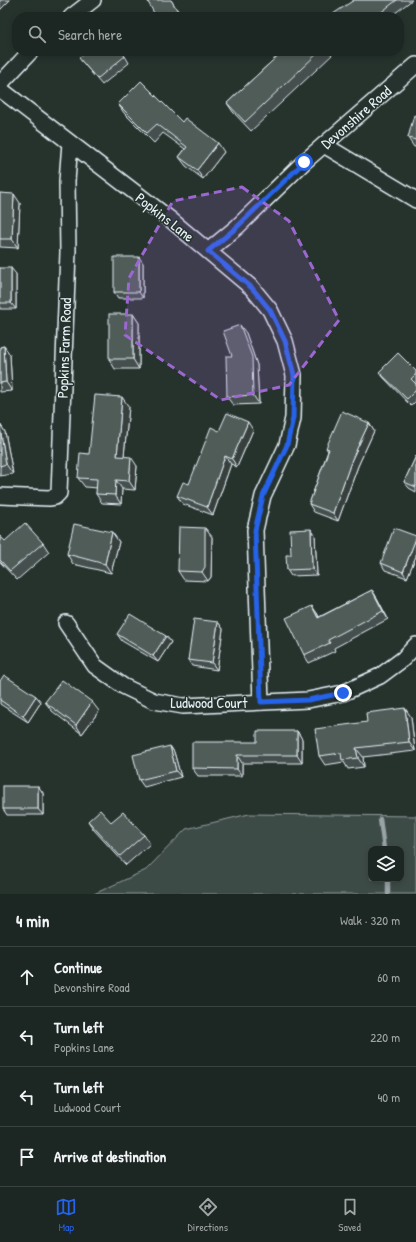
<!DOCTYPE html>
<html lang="en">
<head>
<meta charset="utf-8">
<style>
	:root { --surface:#1c2622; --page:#29322f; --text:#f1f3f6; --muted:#a0a5a5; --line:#3a4340; --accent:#2563eb }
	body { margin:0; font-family:"Patrick Hand",sans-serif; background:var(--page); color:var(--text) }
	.controls { position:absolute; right:12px; bottom:12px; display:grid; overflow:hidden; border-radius:8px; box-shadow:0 2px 6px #0003 }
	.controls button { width:36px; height:36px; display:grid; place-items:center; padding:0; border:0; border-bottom:1px solid var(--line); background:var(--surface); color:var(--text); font:20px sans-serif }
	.stop { position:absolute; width:12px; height:12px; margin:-9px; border:3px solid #2563eb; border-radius:50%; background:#fff }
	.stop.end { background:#2563eb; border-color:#fff; box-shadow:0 1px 4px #0008 }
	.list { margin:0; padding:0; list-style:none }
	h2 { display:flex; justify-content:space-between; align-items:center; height:52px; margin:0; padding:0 16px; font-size:17px }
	h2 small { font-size:13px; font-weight:400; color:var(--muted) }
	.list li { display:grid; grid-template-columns:26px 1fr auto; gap:12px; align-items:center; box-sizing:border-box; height:60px; padding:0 16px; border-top:1px solid var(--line) }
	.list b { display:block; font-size:15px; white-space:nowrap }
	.list p { margin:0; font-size:13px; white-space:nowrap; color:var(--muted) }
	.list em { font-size:13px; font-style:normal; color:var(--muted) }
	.icon { flex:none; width:22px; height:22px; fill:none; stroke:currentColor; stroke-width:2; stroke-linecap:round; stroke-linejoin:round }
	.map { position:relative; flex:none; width:416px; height:894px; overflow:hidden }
	.search { position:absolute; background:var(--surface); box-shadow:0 2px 6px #0003; left:12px; right:12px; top:12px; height:44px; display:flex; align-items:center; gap:10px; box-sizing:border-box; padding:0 14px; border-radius:16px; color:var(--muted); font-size:15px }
	.sheet { height:292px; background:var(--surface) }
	nav { display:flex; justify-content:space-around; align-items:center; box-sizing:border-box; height:56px; border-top:1px solid var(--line); background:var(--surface); font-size:11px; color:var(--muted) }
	nav a { display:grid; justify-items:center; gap:2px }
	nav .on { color:var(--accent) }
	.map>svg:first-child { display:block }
	.green { fill:#3e4b47; stroke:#939ea0; fill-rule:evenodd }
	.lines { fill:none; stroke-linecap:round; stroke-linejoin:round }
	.stream { stroke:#98a3a5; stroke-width:4.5 }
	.minor-casing { stroke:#e8f1f8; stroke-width:18 }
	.minor { stroke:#26332d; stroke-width:15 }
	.wall { fill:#454f4d; stroke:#e8f1f8 }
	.shaded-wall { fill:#38403e; stroke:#e8f1f8 }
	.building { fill:#505c59; stroke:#e8f1f8 }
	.route { stroke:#2563eb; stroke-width:5 }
	.marked { fill:#9c67d0; fill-opacity:0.2; stroke:#9c67d0; stroke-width:3; stroke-dasharray:8 5; stroke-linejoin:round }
	.labels { text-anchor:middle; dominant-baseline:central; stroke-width:3; stroke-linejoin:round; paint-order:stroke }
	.street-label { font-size:15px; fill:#e8f1f8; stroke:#26332d }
</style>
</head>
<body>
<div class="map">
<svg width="416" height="894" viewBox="0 0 416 894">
	<rect width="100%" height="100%" fill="#26332d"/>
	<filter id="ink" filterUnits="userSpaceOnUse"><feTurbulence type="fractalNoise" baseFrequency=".025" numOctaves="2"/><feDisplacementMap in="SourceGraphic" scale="8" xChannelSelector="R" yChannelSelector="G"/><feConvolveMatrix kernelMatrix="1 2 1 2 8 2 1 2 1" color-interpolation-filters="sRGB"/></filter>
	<g filter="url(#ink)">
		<path class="green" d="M249,814l167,2v78h-322l52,-24 40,-41zM371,849h30v30h-30z"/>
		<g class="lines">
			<g class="stream">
				<polyline points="380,819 384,849"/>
				<polyline points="388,894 388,879"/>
			</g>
			<defs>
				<g id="minor">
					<polyline points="71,17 93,0"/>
					<polyline points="0,84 31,51"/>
					<polyline points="0,89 171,220 252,288 270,310 285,341 294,375 293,418 287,445 263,496 255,530 261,702"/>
					<polyline points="324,145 416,200"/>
					<polyline points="208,251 237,227 304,162 416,65"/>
					<polyline points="0,496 49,498 55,497 59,493 68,252 67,181 70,143"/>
					<polyline points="66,623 95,666 123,686 154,701 183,706 308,700 343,693 380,676 403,659 416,645"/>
				</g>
			</defs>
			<use href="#minor" class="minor-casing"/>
			<use href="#minor" class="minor"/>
		</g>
		<g class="wall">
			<polygon points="0,0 10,0 0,10"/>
			<polygon points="171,0 182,17 149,17 154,13"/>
			<polygon points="354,0 412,0 390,17 335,17"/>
			<polygon points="283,51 329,51 332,55 251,131 233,112 227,103"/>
			<polygon points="125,56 129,63 102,85 79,58"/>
			<polygon points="118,104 182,122 224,152 203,179 186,166 179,157 185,149 163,133 154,143 124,113"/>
			<polygon points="416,116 416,147 414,147 408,138"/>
			<polygon points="0,193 20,203 18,248 0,247"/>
			<polygon points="143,263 143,298 118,298 114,292"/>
			<polygon points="0,268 16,274 16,309 0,309"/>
			<polygon points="133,314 139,323 139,369 115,369 109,359"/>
			<polygon points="246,333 257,365 259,404 233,405 227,397 232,356"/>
			<polygon points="4,346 10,355 12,391 0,392 0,347"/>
			<polygon points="416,371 416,401 411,406 384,378 379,372"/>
			<polygon points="129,407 124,456 137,466 135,490 122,489 121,504 102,503 96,494 97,488 85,487 78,478 89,454"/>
			<polygon points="369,423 374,431 358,466 338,521 314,512 309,504 328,451 326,448"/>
			<polygon points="0,424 5,432 13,474 0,476"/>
			<polygon points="253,430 237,467 231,464 213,515 183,504 177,496 189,484 219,431"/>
			<polygon points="416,456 416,492 409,488 404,482"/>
			<polygon points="205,528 212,537 211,577 208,581 184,580 178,571"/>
			<polygon points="112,532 119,542 111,573 73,564 67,554"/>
			<polygon points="315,535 317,575 291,576 287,570 291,555"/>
			<polygon points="0,536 5,541 43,543 49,552 17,580 0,562"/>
			<polygon points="416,536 416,556 407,578 385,570 381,563"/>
			<polygon points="372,590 377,598 388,619 334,648 335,651 309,663 304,655 317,613 319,617"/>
			<polygon points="218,622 223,629 217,670 192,666 188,660"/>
			<polygon points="117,634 166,636 171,642 158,662 122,641"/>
			<polygon points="0,681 36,696 41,702 28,722 0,704"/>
			<polygon points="45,702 99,711 82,734 52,711"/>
			<polygon points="411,717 415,751 363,757 364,767 348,769 344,762 325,765 319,756"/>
			<polygon points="297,731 302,739 302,763 242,763 242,776 198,776 192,768 257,742"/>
			<polygon points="170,746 174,752 181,777 144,787 139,780"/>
			<polygon points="38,786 43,793 43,815 7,815 3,809"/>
			<polygon points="88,821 111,822 144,835 150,844 126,865 94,830"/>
		</g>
		<g class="shaded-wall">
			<polygon points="218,143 224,152 203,179 197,170"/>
			<polygon points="14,194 20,203 18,248 12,239"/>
			<polygon points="139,257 143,263 143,298 139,292"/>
			<polygon points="11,268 16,274 16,309 11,303"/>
			<polygon points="133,314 139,323 139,369 133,359"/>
			<polygon points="240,325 246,333 257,365 259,404 253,395"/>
			<polygon points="4,346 10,355 12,391 6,382"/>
			<polygon points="122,397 129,407 123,465 117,456"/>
			<polygon points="248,422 253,430 237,467 232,459"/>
			<polygon points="369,423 374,431 358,466 338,521 333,513 352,459"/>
			<polygon points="0,424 5,432 13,474 6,464 0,428"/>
			<polygon points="225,456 231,464 213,515 207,507"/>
			<polygon points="131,457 137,466 135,490 129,481"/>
			<polygon points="116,480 122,489 121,504 115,495"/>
			<polygon points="205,528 212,537 211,577 208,581 202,572"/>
			<polygon points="311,529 315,535 317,575 312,569"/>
			<polygon points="112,532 119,542 111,573 105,564"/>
			<polygon points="416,538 416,556 407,578 403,572"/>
			<polygon points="372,590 377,598 388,619 383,611"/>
			<polygon points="312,606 317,613 323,626 318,618"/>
			<polygon points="218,622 223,629 217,670 212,663"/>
			<polygon points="166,636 171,642 158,662 153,656"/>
			<polygon points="36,696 41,702 28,722 23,716"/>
			<polygon points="92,702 99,711 82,734 76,725"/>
			<polygon points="405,708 411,717 415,751 409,742"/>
			<polygon points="297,731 302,739 302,763 297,755"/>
			<polygon points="170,746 174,752 181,777 176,771"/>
			<polygon points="356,748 363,757 364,767 358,758"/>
			<polygon points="237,755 242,763 242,776 237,769"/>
			<polygon points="38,786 43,793 43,815 38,809"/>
		</g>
		<g class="building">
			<polygon points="151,0 171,0 179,13 173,17 149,17 149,16 154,13 148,2"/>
			<polygon points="354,0 397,0 375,17 335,17 333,14"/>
			<polygon points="87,51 120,51 125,56 97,79 79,58"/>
			<polygon points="283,51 320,51 245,122 227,103"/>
			<polygon points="141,81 182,122 185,118 218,143 197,170 179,157 187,147 157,124 147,133 118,104"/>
			<polygon points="414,115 416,116 416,140 408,138"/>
			<polygon points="0,193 14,194 12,239 0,239"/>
			<rect x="114" y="257" width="25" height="35"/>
			<rect x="0" y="268" width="11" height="35"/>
			<rect x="109" y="314" width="24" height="45"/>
			<polygon points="240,325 252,357 253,395 227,397 226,356 232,356 223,331"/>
			<polygon points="4,346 6,382 0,383 0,347"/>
			<polygon points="398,353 416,371 416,374 411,379 416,384 416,390 407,399 379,372"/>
			<polygon points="95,395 122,397 117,456 131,457 129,481 116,480 115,495 96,494 97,479 78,478 80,453 89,454"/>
			<polygon points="342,411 369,423 352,459 333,513 309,504 329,449 326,448"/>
			<polygon points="227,413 248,422 232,459 225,456 207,507 177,496 183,482 189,484 211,427 219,431"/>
			<polygon points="0,428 6,464 0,466"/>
			<polygon points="416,456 416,487 404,482"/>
			<polygon points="25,523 43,543 10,571 0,560 0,536 5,541"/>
			<polygon points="74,524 112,532 105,564 67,554"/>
			<polygon points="179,527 205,528 205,567 202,572 178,571"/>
			<polygon points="394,528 416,536 416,538 403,572 381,563"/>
			<polygon points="311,529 312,569 287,570 286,555 291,555 290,530"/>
			<polygon points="372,590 383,611 328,640 330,643 304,655 286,618 312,606 318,618"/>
			<polygon points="130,614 166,636 153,656 117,634"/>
			<polygon points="194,619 218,622 212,663 188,660"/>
			<polygon points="4,675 36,696 23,716 0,700 0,681"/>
			<polygon points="62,680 92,702 76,725 45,702"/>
			<polygon points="405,708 409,742 356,748 358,758 342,760 341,753 319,756 315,729 367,722 366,713"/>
			<polygon points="257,731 297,731 297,755 237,755 237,769 192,768 192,742 257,742"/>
			<polygon points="170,746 176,771 139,780 133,755"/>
			<rect x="3" y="786" width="35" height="23"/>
			<polygon points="100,810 111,822 123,812 144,835 120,856 88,821"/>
		</g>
	</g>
	<g class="lines" filter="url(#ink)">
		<polyline class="route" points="304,162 236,228 208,251 252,288 270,310 285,341 294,375 293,418 287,445 263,496 255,530 261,702 308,700 343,693"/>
	</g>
	<path class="marked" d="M242,187l47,34 50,99 -50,65 -68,15 -96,-65 4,-57 44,-77z"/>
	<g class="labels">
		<g class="street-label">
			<text transform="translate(356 117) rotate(-41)">Devonshire Road</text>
			<text transform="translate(165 217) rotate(38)">Popkins Lane</text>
			<text transform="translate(64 348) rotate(-88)">Popkins Farm Road</text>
			<text x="209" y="702">Ludwood Court</text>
		</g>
	</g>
</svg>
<div class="controls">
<button><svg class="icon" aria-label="layers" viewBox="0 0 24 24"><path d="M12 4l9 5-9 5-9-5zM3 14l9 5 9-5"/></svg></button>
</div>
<div class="stop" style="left:304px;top:162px"></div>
<div class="stop end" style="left:343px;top:693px"></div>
<div class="search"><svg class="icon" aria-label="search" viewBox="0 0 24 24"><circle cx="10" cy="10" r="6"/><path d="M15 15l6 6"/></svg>Search here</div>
</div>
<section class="sheet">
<h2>4 min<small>Walk · 320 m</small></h2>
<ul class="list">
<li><svg class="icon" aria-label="ahead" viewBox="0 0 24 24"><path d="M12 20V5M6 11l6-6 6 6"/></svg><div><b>Continue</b><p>Devonshire Road</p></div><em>60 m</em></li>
<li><svg class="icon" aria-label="left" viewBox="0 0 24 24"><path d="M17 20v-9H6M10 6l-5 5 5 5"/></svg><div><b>Turn left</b><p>Popkins Lane</p></div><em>220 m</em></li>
<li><svg class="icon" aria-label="left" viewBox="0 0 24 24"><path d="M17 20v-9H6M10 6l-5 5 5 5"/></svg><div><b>Turn left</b><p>Ludwood Court</p></div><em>40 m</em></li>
<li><svg class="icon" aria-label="arrive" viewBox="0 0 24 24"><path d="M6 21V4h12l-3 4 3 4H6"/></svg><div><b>Arrive at destination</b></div></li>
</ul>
</section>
<nav>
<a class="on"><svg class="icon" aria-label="map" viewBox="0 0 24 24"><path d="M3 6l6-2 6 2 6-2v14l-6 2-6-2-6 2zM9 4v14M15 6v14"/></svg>Map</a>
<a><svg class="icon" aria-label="directions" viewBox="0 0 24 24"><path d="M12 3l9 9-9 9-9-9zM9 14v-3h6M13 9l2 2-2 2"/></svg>Directions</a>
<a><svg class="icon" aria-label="saved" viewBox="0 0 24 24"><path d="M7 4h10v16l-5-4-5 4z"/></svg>Saved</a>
</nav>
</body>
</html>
